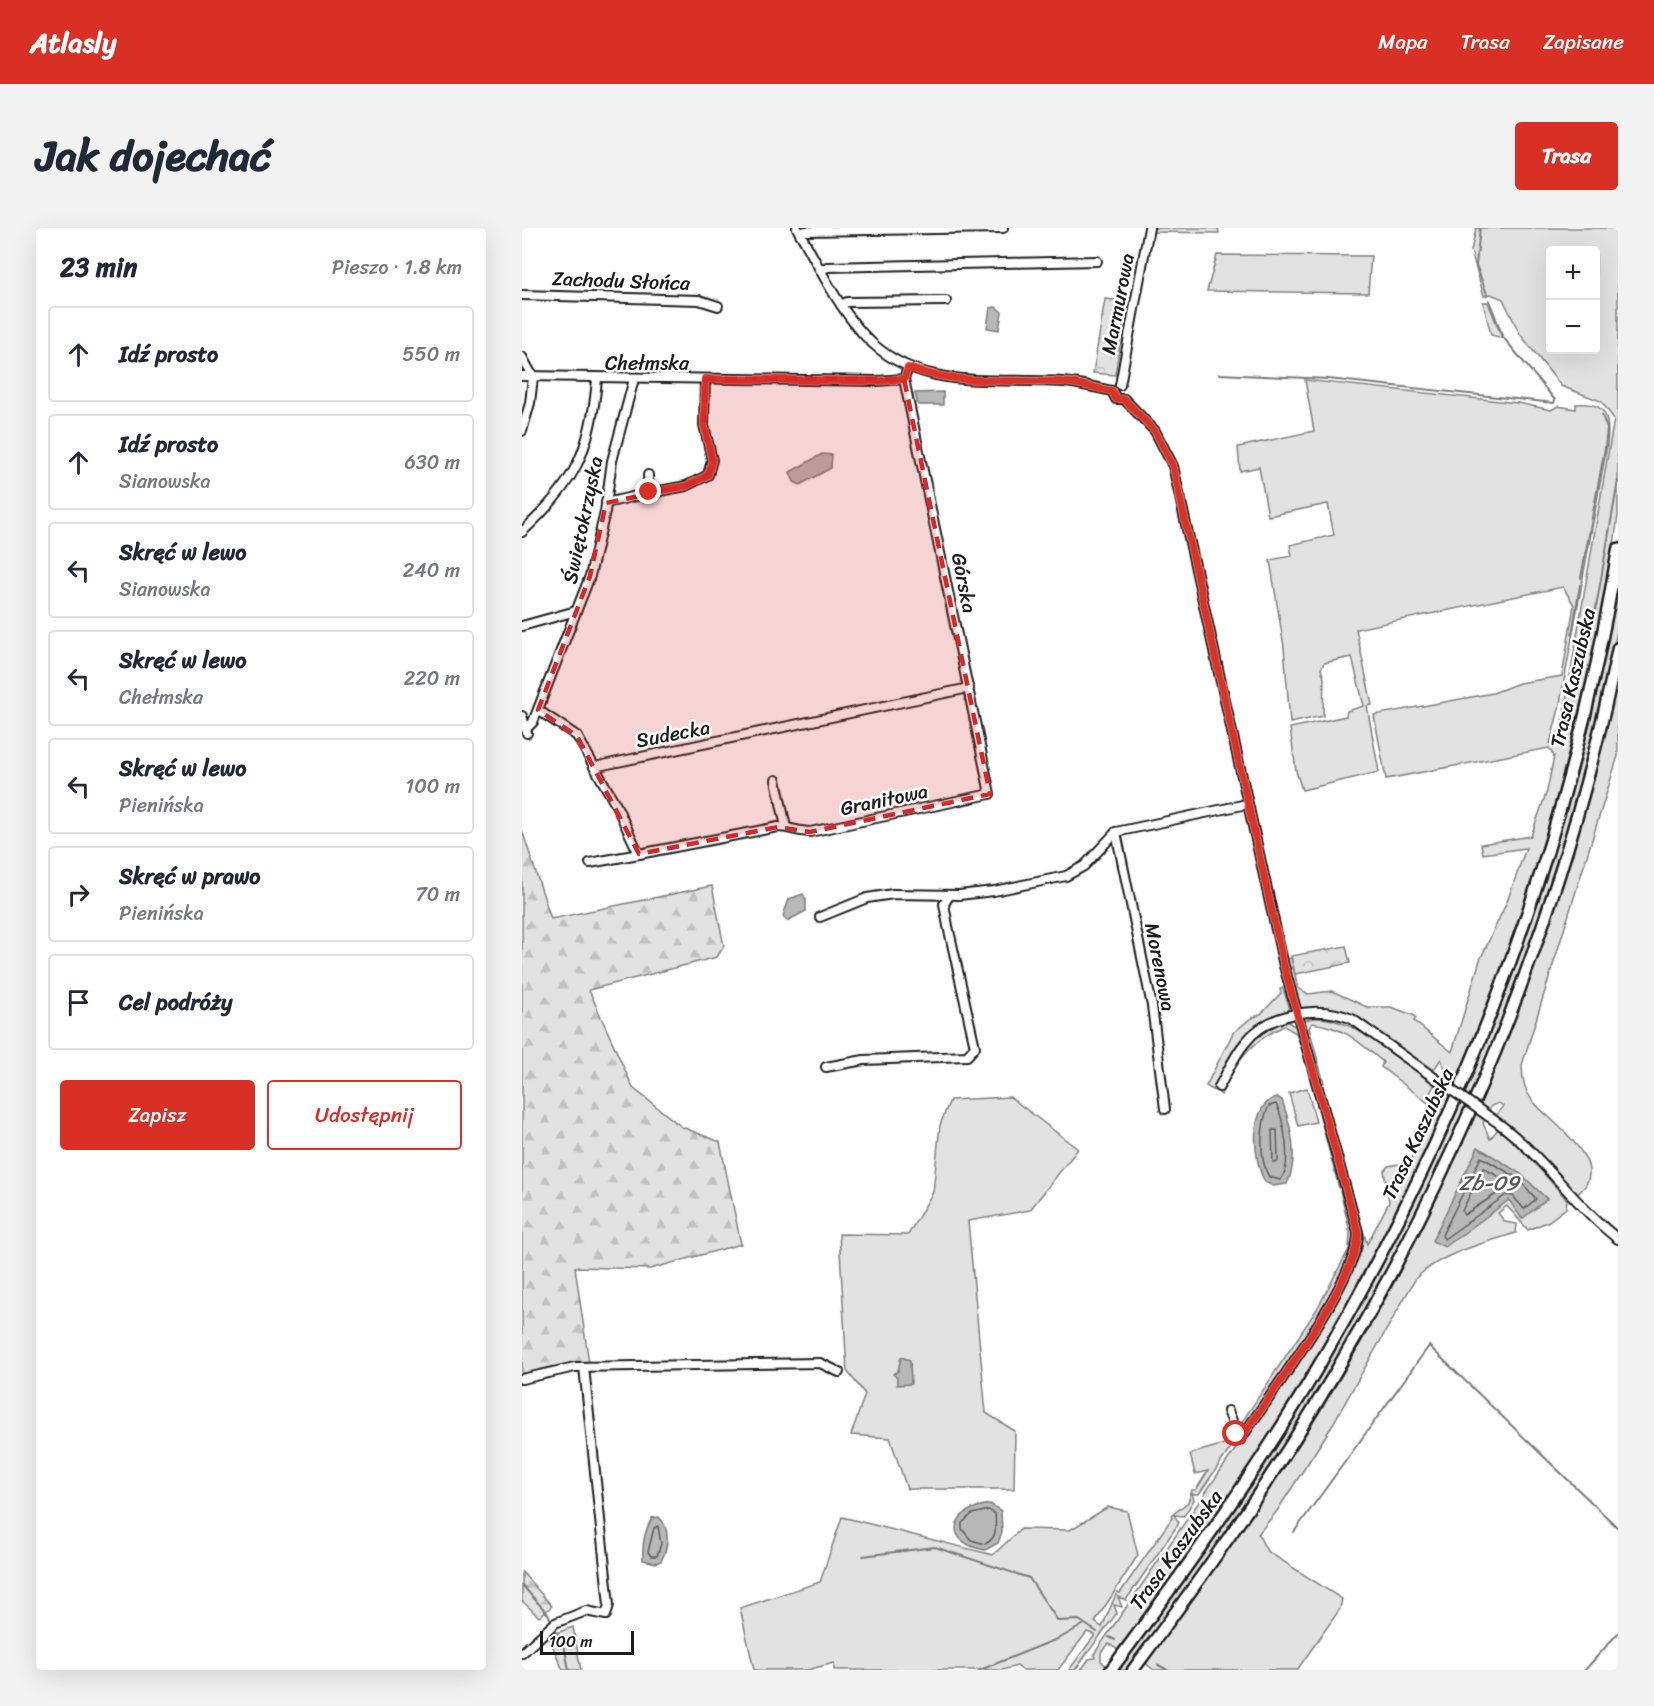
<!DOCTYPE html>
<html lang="pl">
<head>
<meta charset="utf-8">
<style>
	:root { --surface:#fff; --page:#f2f2f3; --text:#1f2937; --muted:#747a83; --line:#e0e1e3; --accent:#d93025 }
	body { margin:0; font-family:Sriracha,sans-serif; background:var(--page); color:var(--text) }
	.controls { position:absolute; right:18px; top:18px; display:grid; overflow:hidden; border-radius:6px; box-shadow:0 6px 24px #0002 }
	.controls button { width:54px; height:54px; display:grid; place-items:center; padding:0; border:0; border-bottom:2px solid var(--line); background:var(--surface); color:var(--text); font:30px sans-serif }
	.scale { position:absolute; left:18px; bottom:15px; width:94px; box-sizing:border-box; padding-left:6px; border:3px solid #1c1c1c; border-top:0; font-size:16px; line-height:21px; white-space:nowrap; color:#1c1c1c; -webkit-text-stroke:4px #fff; paint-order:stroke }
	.stop { position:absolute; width:18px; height:18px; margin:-14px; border:4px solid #d93025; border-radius:50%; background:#fff }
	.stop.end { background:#d93025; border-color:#fff; box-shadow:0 2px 6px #0008 }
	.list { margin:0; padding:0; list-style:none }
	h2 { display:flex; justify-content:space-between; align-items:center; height:78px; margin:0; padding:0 24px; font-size:26px }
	h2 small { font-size:20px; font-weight:400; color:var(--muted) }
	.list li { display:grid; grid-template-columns:39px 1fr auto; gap:18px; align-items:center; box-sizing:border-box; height:96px; margin:0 12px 12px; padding:0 12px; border:2px solid var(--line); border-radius:6px }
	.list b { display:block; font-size:22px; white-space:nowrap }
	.list p { margin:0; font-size:20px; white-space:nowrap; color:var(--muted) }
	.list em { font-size:20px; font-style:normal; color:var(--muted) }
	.actions { display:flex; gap:12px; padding:18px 24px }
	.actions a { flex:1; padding:14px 0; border:2px solid var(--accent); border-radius:6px; text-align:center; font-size:21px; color:var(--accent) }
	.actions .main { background:var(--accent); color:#fff }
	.icon { flex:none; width:33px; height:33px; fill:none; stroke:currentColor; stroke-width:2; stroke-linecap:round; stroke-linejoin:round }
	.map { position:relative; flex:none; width:1096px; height:1442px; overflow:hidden; border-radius:6px }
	header { display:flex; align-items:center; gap:36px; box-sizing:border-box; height:84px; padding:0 30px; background:var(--accent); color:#fff }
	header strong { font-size:28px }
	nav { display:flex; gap:33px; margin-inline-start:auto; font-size:21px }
	.intro { display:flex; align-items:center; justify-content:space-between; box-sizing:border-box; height:144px; padding:0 36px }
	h1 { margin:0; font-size:42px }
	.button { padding:15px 27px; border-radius:6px; background:var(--accent); color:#fff; font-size:21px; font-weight:700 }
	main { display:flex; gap:36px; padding:0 36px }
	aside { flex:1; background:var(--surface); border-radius:6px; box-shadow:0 6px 24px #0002 }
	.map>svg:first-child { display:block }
	.grass { fill:#e2e2e2; stroke:#7f7f7f; stroke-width:1.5; fill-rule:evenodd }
	.forest { fill:url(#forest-firs); stroke:#7f7f7f; stroke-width:1.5 }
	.park { fill:url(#park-crowns); stroke:#7f7f7f; stroke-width:1.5 }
	.water { fill:#b8b8b8; stroke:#7a7a7a; stroke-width:1.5 }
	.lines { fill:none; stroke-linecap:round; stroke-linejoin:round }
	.shore { stroke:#5a5a5a; stroke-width:1.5 }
	.stream { stroke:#7a7a7a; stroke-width:2 }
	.minor-casing { stroke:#1c1c1c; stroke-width:12 }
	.highway-casing { stroke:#1c1c1c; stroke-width:15 }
	.minor { stroke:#fff; stroke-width:8 }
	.highway { stroke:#fff; stroke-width:10 }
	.minor-bridge-casing { stroke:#1c1c1c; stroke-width:12; stroke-linecap:butt }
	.minor-bridge { stroke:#fff; stroke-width:8 }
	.route { stroke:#d93025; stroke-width:8 }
	.marked { fill:#d62828; fill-opacity:0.2; stroke:#d62828; stroke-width:4.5; stroke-dasharray:12 8; stroke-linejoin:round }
	.labels { text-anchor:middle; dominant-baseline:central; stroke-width:5; stroke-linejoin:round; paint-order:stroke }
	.street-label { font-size:20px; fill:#1c1c1c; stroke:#fff }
	.water-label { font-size:21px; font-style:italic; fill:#5a5a5a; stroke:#fff }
</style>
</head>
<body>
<header>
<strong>Atlasly</strong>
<nav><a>Mapa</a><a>Trasa</a><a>Zapisane</a></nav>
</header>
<div class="intro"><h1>Jak dojechać</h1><a class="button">Trasa</a></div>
<main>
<aside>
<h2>23 min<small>Pieszo · 1.8 km</small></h2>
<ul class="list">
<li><svg class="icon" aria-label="ahead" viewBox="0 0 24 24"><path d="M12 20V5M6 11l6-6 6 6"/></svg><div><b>Idź prosto</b></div><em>550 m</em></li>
<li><svg class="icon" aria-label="ahead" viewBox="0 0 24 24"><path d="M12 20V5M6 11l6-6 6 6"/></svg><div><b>Idź prosto</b><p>Sianowska</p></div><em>630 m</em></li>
<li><svg class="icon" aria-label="left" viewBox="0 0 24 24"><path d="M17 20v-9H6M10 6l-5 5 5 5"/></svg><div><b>Skręć w lewo</b><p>Sianowska</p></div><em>240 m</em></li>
<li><svg class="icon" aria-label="left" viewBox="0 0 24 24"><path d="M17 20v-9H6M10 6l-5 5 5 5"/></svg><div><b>Skręć w lewo</b><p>Chełmska</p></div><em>220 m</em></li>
<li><svg class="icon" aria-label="left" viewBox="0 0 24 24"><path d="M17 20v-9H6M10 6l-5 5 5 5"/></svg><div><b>Skręć w lewo</b><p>Pienińska</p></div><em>100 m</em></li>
<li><svg class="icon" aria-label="right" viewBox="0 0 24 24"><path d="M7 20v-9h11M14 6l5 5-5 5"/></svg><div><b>Skręć w prawo</b><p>Pienińska</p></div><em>70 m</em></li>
<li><svg class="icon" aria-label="arrive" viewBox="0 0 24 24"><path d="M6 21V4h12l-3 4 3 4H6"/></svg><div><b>Cel podróży</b></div></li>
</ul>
<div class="actions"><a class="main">Zapisz</a><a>Udostępnij</a></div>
</aside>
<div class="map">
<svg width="1096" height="1442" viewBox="0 0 1096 1442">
	<defs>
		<pattern id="forest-firs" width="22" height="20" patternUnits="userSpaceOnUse" patternTransform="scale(1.5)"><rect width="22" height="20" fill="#e2e2e2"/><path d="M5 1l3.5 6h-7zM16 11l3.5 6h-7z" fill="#c1c1c1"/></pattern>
		<pattern id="park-crowns" width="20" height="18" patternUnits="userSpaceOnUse" patternTransform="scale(1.5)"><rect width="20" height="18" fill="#e2e2e2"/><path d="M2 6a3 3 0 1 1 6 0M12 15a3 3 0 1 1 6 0" fill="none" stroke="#c1c1c1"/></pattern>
	</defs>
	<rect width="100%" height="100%" fill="#fff"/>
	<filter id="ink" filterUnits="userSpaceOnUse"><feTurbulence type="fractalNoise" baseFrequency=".0167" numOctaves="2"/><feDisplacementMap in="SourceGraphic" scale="12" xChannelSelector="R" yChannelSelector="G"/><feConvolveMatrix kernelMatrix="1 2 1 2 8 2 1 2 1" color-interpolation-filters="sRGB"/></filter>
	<g filter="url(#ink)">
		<g class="grass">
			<polygon points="630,0 696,0 697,5 629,4"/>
			<path d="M954,0h142c0,65 0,129 0,194 0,30 0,62 0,93 -9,76 -28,153 -47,227 -56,226 -148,442 -268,641 -56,93 -120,180 -185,267l-9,-6 -8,8v9l10,9h-30l8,-11 6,-1 -1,-4 218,-316 44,-75 6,-14 1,-14 -15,-57 19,66 22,-42 -5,-31 4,-5 22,-4 22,-56 -51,-39 2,-5c-25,-21 -37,-34 -71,-39l-3,5 15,55h-4l-17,-56 2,-2v-5c39,-13 99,43 130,64l-8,14 14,-5 7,-17 -7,-17 -9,13 -71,-50 -62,-12 -14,-51 6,-1 7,30 10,6 24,-3 35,16h24l22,8 3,3 -2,3 38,31 28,-92 28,-61 18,-51 -43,6 -2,-10 50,-8 16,-45 7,-35 -5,-8 -163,31 -12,-64 119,-22 26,-10 43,-7 12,-71 -11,-18 -207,42 16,76 -5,1 12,66 -77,18 -6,-19 -6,-43 56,-12 1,-5 17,-5 -12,-49 -28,6 -3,6 3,9 -1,38 -33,7 -6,-76 -14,-87 22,-4 -2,-11 44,-10 -6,-31 -60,12 -9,-49 -19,4 -2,-24 76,-16 -9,-51 213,23 33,7 7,-4 18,3v-5c32,-3 34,15 31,42l-48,263 -9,35 11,-15 53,-310 -13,-18 -40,-15 -41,-52 -17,-35 -12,-5 -7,2 -13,-45zM1028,22h46v100h-46z"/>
			<polygon points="695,27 849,28 846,65 685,63"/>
			<polygon points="961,74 966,74 980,110 969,107"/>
			<polygon points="1096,342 1096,399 1070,516 1045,608 1000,743 948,875 866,1046 745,1249 607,1442 598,1442 600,1438 598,1436 787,1164 857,1041 919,914 1006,695"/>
			<path d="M1096,445v83l-96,309c0,13 2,25 10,35 16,21 86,65 44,95l-81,-78 8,-11 -4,-3 -8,3 -8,17 7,16 8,-10 26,22 43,49 -1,8 -17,13 -21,9 -21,-24 -9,7 7,9 12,2 -1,9c-34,11 -73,19 -100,45l-86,151 -53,82 -19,23 9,17 75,48 -2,10 -43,61h-143l-9,-7c63,-85 125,-170 180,-260 138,-225 236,-473 293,-730z"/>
			<polygon points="761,760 767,779 763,787 714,823 692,863 684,858 711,805 728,791 739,786 759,765 758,761"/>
			<path d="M764,793l12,7 10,39 -12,-34 -12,-7c-32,14 -49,37 -63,69l-2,-2c17,-31 31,-62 67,-72z"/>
			<polygon points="788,851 790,851 821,959 817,960"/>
			<polygon points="785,860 794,894 776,898 767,865"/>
			<polygon points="488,869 556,921 508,982 446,993 464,1185 493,1203 492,1261 385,1261 368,1210 329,1207 343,1166 325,1143 317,1006 386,1007 411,964 418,897 428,872"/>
			<path d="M821,962c4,13 11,27 12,40 6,40 -87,163 -112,200l-4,1 -5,-12 6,6 77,-116 32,-60 1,-17 -10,-41z"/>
			<polygon points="710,1205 712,1215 677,1266 670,1266 672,1272 662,1288 652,1287 657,1295 604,1372 596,1369 600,1379 592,1377 595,1385 553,1442 547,1442 573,1407 565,1404 536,1442 500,1442 495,1438 480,1442 312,1442 312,1435 285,1442 232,1442 218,1380 298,1354 320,1289 471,1327 499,1301 548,1302 586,1279 605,1283 616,1327 573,1394 580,1399 595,1364 598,1365 650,1290 649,1288 666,1274 670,1262 674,1262 686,1243 673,1246 668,1226 702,1216"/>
			<polygon points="51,1399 59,1442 41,1442 26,1408"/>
		</g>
		<g class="forest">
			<polygon points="0,602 29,691 190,658 202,718 195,729 67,762 111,860 160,899 198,914 219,1016 128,1041 53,1039 67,1135 0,1148"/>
			<polygon points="0,1344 30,1378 17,1389 0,1373"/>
		</g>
		<g class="park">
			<polygon points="583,71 605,73 593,147 571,145"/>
			<polygon points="824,718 828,735 773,746 769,728"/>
		</g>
		<g class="water">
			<polygon points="474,79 480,84 477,102 465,100 468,80"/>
			<polygon points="421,164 421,177 396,177 393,165"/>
			<polygon points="300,226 310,227 309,240 278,257 272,254 268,244"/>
			<polygon points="281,666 284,672 284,683 265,693 261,688 267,671"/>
			<path d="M755,869l5,3c9,25 17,59 5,84l-14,2 -8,-4c-12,-21 -17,-78 12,-85z"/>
			<polygon points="956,919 999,946 1025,971 1000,991 987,972 923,1019 910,1013"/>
			<polygon points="379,1129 388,1132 389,1156 375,1157 375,1150 371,1146 376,1143"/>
			<path d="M468,1276l11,7 1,21 -4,11 -13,7c-44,-8 -34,-41 5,-46z"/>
			<path d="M137,1289c12,12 9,31 2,44l-5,2 -13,-3c-1,-14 2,-30 9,-42z"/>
		</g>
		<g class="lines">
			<g class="shore">
				<path d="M754,876c8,14 17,64 4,76l-11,-3c-10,-17 -9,-54 0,-71z"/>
				<polygon points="750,902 755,902 756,933 754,935 751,934"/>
				<polygon points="959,929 996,950 1014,971 1002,981 991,968 984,967 922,1011 920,1007"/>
				<polygon points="961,940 987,954 988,957 942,987 940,983"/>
				<path d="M467,1282l6,4c1,12 3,24 -10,30l-14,-4 -9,-11v-6l10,-9z"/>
				<polygon points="136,1298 139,1316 135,1328 129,1328 126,1324 132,1300"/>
			</g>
			<g class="stream">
				<polyline points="958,0 954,37 965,66"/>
				<polyline points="697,146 806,151 1032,175 1033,172 981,109 967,72"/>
				<polyline points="1059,350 1083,220 1085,201 1080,187"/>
				<polyline points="1050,407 1058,357"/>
				<polyline points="1069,409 1096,253"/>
				<polyline points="772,1304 907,1118 1096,1300"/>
				<polyline points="341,1328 413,1319 507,1350 536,1393 557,1392 575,1404"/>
				<polyline points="0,1357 26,1386 30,1394"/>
				<polyline points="32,1400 43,1422 47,1442"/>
				<polyline points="587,1409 593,1412"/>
				<polyline points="636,1437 644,1441"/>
				<polyline points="458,1442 540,1409 561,1397"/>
				<polyline points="1063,1442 1096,1405"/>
			</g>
			<defs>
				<g id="minor">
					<path d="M275,0c21,36 39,77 68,108 53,57 128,41 198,46 16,1 33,6 49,9"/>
					<polyline points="278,6 283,3 481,0"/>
					<polyline points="299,43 305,39 575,33"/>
					<polyline points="0,67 177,72 196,78"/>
					<polyline points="319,77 325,74 424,73"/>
					<polyline points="0,129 11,149 8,175 0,203"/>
					<polyline points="0,148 355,153 382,151 386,139"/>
					<polyline points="598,157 627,0"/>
					<polyline points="590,163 594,171 602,171"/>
					<path d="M602,171l31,32 18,35 111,500 74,266c2,44 -91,167 -118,208l-12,-29"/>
					<polyline points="126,247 127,265 164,258 186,247 190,232 182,197 183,151"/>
					<polyline points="84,275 127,265"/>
					<path d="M0,304c53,-49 69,-81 75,-153"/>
					<polyline points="0,398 54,383"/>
					<path d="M16,482l39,26 39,69 23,49 139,-27c11,0 20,5 32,5l180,-38 -86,-415"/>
					<polyline points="0,488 5,505"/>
					<polyline points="4,501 11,494 68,348 83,284 90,233 112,151"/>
					<polyline points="72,539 447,460"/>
					<polyline points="254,552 264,599"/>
					<polyline points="594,604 630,778 643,881"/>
					<polyline points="594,604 725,576"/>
					<polyline points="68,635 117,626"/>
					<polyline points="298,689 345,670 371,666 437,667 472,663 544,648 562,638 594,604"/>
					<polyline points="304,839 342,832 445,828 453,819 426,698 422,676 427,668"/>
					<path d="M697,859c8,-14 15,-31 26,-44 23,-30 73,-39 107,-24l91,65"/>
					<path d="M966,888c51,33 82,86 130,123"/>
					<polyline points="0,1151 53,1139 298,1135 317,1144"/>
					<polyline points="0,1425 33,1395 64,1383 84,1387 87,1377 62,1139"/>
				</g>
				<g id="highway">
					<path d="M589,1442c74,-100 148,-201 211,-310 146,-249 251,-525 296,-811"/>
					<path d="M611,1442c72,-97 142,-195 203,-299 132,-222 231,-470 282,-723"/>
				</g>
			</defs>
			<use href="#minor" class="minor-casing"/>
			<use href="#highway" class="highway-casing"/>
			<use href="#minor" class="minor"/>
			<use href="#highway" class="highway"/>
			<defs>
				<polyline id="minor-bridge" points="921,856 966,888"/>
			</defs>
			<use href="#minor-bridge" class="minor-bridge-casing"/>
			<use href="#minor-bridge" class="minor-bridge"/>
		</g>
	</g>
	<g class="lines" filter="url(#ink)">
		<path class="route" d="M127,264l37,-6 22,-11 4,-15 -8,-35 1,-46 172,2 27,-2 4,-11c50,17 101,11 153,14 17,1 34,6 51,9l4,8h8l31,32 18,35 111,500 74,266c2,44 -91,167 -118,208l-4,-6"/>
	</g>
	<path class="marked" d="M183,151h199l86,415 -180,38 -32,-5 -139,27 -62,-118 -39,-26 52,-134 16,-73 80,-17 22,-11 4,-15 -8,-35z"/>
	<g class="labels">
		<g class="street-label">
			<text transform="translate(99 53) rotate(2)">Zachodu Słońca</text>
			<text transform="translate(596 76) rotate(-79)">Marmurowa</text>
			<text x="125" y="135">Chełmska</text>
			<text transform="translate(61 292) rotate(-78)">Świętokrzyska</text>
			<text transform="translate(442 355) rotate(79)">Górska</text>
			<text transform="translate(1051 450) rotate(-77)">Trasa Kaszubska</text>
			<text transform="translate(151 506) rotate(-11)">Sudecka</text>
			<text transform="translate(362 572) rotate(-12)">Granitowa</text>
			<text transform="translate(638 739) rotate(79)">Morenowa</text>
			<text transform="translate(896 906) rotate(-65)">Trasa Kaszubska</text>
			<text transform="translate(654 1322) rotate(-54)">Trasa Kaszubska</text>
		</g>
		<g class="water-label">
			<text x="967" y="955">Zb-09</text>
		</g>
	</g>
</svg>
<div class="controls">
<button>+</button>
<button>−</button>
</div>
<div class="scale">100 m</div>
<div class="stop" style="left:714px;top:1206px"></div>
<div class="stop end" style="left:127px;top:264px"></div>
</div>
</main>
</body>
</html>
